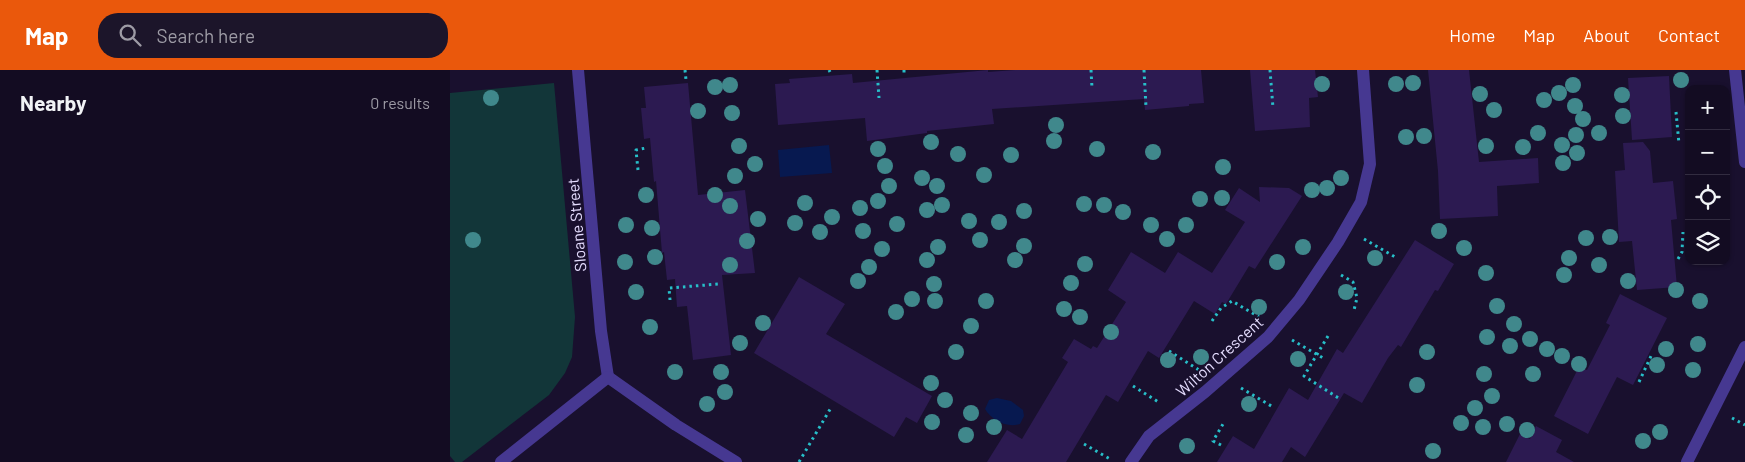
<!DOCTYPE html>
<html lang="en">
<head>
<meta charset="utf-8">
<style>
	:root { --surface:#130c22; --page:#1c152a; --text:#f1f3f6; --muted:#9d9ba5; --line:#322c40; --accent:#ea580c }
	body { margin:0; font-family:Barlow,sans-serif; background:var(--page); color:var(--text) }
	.controls { position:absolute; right:15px; top:15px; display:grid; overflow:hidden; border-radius:10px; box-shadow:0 1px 4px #0004 }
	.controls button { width:45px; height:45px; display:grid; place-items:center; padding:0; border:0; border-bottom:1px solid var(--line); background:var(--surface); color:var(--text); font:25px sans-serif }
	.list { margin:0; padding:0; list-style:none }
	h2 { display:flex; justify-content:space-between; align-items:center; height:65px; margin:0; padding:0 20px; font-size:21px }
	h2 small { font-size:16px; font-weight:400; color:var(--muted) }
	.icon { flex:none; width:28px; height:28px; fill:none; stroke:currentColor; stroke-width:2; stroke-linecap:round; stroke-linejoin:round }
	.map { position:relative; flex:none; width:1295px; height:392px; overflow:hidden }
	header { display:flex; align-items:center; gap:30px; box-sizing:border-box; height:70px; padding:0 25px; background:var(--accent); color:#fff }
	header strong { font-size:24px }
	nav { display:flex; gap:28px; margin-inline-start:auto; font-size:18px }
	.search { width:350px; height:45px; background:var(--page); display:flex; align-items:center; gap:12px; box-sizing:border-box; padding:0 18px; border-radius:20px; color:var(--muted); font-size:19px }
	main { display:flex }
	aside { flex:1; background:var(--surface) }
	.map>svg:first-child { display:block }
	.green { fill:#123639 }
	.water { fill:#071950 }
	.building { fill:#2c1a51 }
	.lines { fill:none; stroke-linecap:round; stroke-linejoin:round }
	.path { stroke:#27bfc9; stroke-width:3; stroke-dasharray:2.5 4; stroke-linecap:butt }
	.minor { stroke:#463891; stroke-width:12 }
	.tree { fill:#40888c }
	.labels { text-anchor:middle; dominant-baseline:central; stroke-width:4.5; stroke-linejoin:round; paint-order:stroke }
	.street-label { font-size:16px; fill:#e5ddff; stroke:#19102e }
</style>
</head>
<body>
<header>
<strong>Map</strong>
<div class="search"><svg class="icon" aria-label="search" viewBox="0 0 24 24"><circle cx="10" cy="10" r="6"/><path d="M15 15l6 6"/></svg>Search here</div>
<nav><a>Home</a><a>Map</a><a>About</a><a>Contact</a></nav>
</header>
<main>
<aside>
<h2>Nearby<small>0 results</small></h2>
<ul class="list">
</ul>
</aside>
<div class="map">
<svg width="1295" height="392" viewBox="0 0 1295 392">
	<rect width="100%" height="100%" fill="#19102e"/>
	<polygon class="green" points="104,13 125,247 122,287 115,303 99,325 12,392 5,392 0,386 0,23"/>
	<g class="water">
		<polygon points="379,75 382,103 330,107 328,80"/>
		<path d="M547,328l14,3 12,9 1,6 -4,8c-13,4 -28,-3 -35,-15l4,-9z"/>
	</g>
	<g class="building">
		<polygon points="538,0 538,2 565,0 751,0 754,33 739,34 739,36 695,40 694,29 542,39 544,54 477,61 477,63 417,71 415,48 328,55 325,14 340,13 339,9 402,4 403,13"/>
		<polygon points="800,0 865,0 868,27 859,28 860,57 805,61"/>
		<polygon points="978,0 1019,0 1029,92 1088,88 1089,113 1047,116 1048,146 990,149 988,101"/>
		<polygon points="1219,6 1222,67 1182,70 1178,8"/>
		<polygon points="238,13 248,125 295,120 305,203 272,205 281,285 243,290 237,236 227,237 225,209 217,210 214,182 212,183 206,111 204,112 200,68 194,69 191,38 196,38 194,17"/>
		<polygon points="1193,72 1200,81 1203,113 1223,111 1227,149 1221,150 1227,217 1187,220 1182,171 1169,172 1165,101 1175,100 1173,73"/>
		<polygon points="809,117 839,118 852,126 805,199 799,196 776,234 772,232 765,244 744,231 709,288 698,281 668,332 656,325 616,392 537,392 557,360 572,369 618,292 612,288 624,269 641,279 643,276 647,278 676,232 658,220 681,182 715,203 728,182 762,203 795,152 775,140 789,118 810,132"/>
		<polygon points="965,170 1004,194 988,221 985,220 951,277 948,275 938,288 912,333 894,323 855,387 841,377 832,392 767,392 783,366 804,379 839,318 858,330 887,279 893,283"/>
		<polygon points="349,207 395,234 376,264 482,326 467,353 456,347 444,367 304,283"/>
		<polygon points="1170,224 1217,248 1183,315 1167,307 1138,364 1104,346 1129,297 1137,300 1160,255 1156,253"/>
		<polygon points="1086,356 1112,370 1106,382 1124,392 1056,392 1070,364 1080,369"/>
	</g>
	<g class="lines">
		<g class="path">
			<polyline points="235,0 236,10"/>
			<polyline points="379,0 380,2"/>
			<polyline points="427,0 429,28"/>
			<polyline points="454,0 454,4"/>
			<polyline points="641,0 642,18"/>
			<polyline points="694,0 696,37"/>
			<polyline points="820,0 823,38"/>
			<polyline points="1226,42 1229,74"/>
			<polyline points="188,100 186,80 196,78"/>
			<polyline points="914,169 945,187"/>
			<polyline points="1228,189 1232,182 1233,162"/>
			<polyline points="891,205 903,212 907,228 904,240"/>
			<polyline points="220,230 219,218 269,214"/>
			<polyline points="762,251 771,238 782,231 809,247"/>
			<polyline points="878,266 854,306 890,329"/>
			<polyline points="842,270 873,288"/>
			<polyline points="719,281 749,300"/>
			<polyline points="1189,312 1202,284"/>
			<polyline points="683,316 710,333"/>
			<polyline points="791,318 823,337"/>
			<polyline points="1282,348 1295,355"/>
			<polyline points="634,374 660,389"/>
			<polyline points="771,375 763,371 773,354"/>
			<polyline points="349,392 382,336"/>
		</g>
		<g class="minor">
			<polyline points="128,0 151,261 158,307"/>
			<polyline points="1285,0 1295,92"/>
			<polyline points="158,307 226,355 286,392"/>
			<polyline points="51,392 158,307"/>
			<polyline points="681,392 699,366 755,322 818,267 849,230 888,172 911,132 920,94 913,0"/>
			<polyline points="1237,392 1295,277"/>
		</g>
	</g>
	<g class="tree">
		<circle cx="1231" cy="10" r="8"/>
		<circle cx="963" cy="13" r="8"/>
		<circle cx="872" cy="14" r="8"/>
		<circle cx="946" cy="14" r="8"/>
		<circle cx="280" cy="15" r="8"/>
		<circle cx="1123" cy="15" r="8"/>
		<circle cx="265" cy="17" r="8"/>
		<circle cx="1109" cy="23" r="8"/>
		<circle cx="1030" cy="24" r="8"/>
		<circle cx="1172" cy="25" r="8"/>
		<circle cx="41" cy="28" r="8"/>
		<circle cx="1094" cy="30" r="8"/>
		<circle cx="1125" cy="36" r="8"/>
		<circle cx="1044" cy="40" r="8"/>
		<circle cx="248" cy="41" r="8"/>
		<circle cx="282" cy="43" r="8"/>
		<circle cx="1173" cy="46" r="8"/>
		<circle cx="1133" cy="49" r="8"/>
		<circle cx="606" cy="55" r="8"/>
		<circle cx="1088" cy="63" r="8"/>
		<circle cx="1149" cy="63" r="8"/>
		<circle cx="1126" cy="65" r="8"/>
		<circle cx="974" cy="66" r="8"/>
		<circle cx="956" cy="67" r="8"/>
		<circle cx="604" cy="71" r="8"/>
		<circle cx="481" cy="72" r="8"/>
		<circle cx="1112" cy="75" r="8"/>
		<circle cx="289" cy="76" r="8"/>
		<circle cx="1036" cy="76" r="8"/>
		<circle cx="1073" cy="77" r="8"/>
		<circle cx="428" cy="79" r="8"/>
		<circle cx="647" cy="79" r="8"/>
		<circle cx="703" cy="82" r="8"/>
		<circle cx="1127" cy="83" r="8"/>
		<circle cx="508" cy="84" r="8"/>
		<circle cx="561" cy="85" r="8"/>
		<circle cx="1113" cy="93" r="8"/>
		<circle cx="305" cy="94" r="8"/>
		<circle cx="435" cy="96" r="8"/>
		<circle cx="773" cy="97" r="8"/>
		<circle cx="534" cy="105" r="8"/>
		<circle cx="285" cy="106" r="8"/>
		<circle cx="472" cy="108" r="8"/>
		<circle cx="891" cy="108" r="8"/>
		<circle cx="439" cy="116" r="8"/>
		<circle cx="487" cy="116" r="8"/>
		<circle cx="877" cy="118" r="8"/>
		<circle cx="862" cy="120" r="8"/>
		<circle cx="196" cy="125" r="8"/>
		<circle cx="265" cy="125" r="8"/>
		<circle cx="772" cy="128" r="8"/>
		<circle cx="750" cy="129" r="8"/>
		<circle cx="428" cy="131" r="8"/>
		<circle cx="355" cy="133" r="8"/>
		<circle cx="634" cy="134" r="8"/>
		<circle cx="492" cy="135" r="8"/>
		<circle cx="654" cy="135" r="8"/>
		<circle cx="280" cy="136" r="8"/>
		<circle cx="410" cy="138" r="8"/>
		<circle cx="477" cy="140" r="8"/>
		<circle cx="574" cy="141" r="8"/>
		<circle cx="673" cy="142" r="8"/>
		<circle cx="382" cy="147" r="8"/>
		<circle cx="308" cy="149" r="8"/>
		<circle cx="519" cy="151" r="8"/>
		<circle cx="549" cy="152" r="8"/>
		<circle cx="345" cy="153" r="8"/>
		<circle cx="447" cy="154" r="8"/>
		<circle cx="176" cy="155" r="8"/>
		<circle cx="701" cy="155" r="8"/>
		<circle cx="736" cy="155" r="8"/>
		<circle cx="202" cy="158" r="8"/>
		<circle cx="413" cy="161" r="8"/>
		<circle cx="989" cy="161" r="8"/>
		<circle cx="370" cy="162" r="8"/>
		<circle cx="1160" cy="167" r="8"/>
		<circle cx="1136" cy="168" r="8"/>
		<circle cx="717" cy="169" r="8"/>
		<circle cx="23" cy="170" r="8"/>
		<circle cx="530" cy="170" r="8"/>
		<circle cx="297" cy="171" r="8"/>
		<circle cx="574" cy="176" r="8"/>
		<circle cx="488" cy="177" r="8"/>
		<circle cx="853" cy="177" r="8"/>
		<circle cx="1014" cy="178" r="8"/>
		<circle cx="432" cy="179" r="8"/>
		<circle cx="205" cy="187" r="8"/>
		<circle cx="925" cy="188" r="8"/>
		<circle cx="1119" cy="188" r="8"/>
		<circle cx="477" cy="190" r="8"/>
		<circle cx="565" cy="190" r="8"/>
		<circle cx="175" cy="192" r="8"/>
		<circle cx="827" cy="192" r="8"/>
		<circle cx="635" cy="194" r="8"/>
		<circle cx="280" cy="195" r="8"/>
		<circle cx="1149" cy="195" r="8"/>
		<circle cx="419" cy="197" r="8"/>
		<circle cx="1036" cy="203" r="8"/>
		<circle cx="1114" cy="205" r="8"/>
		<circle cx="408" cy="211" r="8"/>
		<circle cx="1178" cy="211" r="8"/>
		<circle cx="621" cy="213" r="8"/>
		<circle cx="484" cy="214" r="8"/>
		<circle cx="1226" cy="220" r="8"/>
		<circle cx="186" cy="222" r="8"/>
		<circle cx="896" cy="222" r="8"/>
		<circle cx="462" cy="229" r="8"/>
		<circle cx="485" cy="231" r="8"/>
		<circle cx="536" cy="231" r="8"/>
		<circle cx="1250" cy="231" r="8"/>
		<circle cx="1047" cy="236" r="8"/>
		<circle cx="809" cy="237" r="8"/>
		<circle cx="614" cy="239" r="8"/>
		<circle cx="446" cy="242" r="8"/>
		<circle cx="630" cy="247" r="8"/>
		<circle cx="313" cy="253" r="8"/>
		<circle cx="1064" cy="254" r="8"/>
		<circle cx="521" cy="256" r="8"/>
		<circle cx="200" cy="257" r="8"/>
		<circle cx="661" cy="262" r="8"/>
		<circle cx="1037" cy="267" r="8"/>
		<circle cx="1080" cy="269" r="8"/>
		<circle cx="290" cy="273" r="8"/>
		<circle cx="1248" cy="274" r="8"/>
		<circle cx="1060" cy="276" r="8"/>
		<circle cx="1097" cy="279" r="8"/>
		<circle cx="1216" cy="279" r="8"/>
		<circle cx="506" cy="282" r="8"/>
		<circle cx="977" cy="282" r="8"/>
		<circle cx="1112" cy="286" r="8"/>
		<circle cx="751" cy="287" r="8"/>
		<circle cx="848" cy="289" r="8"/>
		<circle cx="718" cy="290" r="8"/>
		<circle cx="1129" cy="294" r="8"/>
		<circle cx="1207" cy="295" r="8"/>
		<circle cx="1243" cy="300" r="8"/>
		<circle cx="225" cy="302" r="8"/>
		<circle cx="271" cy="302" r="8"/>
		<circle cx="1034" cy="304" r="8"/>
		<circle cx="1083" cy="304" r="8"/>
		<circle cx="481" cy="313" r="8"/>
		<circle cx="967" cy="315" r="8"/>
		<circle cx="275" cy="322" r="8"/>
		<circle cx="1042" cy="326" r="8"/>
		<circle cx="495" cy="330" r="8"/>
		<circle cx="257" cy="334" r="8"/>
		<circle cx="799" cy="334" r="8"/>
		<circle cx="1025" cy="338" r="8"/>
		<circle cx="521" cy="343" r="8"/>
		<circle cx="482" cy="352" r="8"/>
		<circle cx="1011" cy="353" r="8"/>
		<circle cx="1057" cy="354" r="8"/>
		<circle cx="544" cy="357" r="8"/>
		<circle cx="1033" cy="357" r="8"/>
		<circle cx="1077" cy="360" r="8"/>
		<circle cx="1210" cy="362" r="8"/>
		<circle cx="516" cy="365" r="8"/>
		<circle cx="1193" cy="371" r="8"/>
		<circle cx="737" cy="376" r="8"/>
		<circle cx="983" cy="381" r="8"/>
	</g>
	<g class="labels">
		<g class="street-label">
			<text transform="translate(126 155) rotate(-95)">Sloane Street</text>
			<text transform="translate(769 286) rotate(-42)">Wilton Crescent</text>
		</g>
	</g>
</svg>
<div class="controls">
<button>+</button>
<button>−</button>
<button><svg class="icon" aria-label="locate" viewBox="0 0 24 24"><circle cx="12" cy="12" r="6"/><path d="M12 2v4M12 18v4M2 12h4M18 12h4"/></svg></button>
<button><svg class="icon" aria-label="layers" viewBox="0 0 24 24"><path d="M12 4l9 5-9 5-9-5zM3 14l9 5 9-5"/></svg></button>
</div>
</div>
</main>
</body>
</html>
